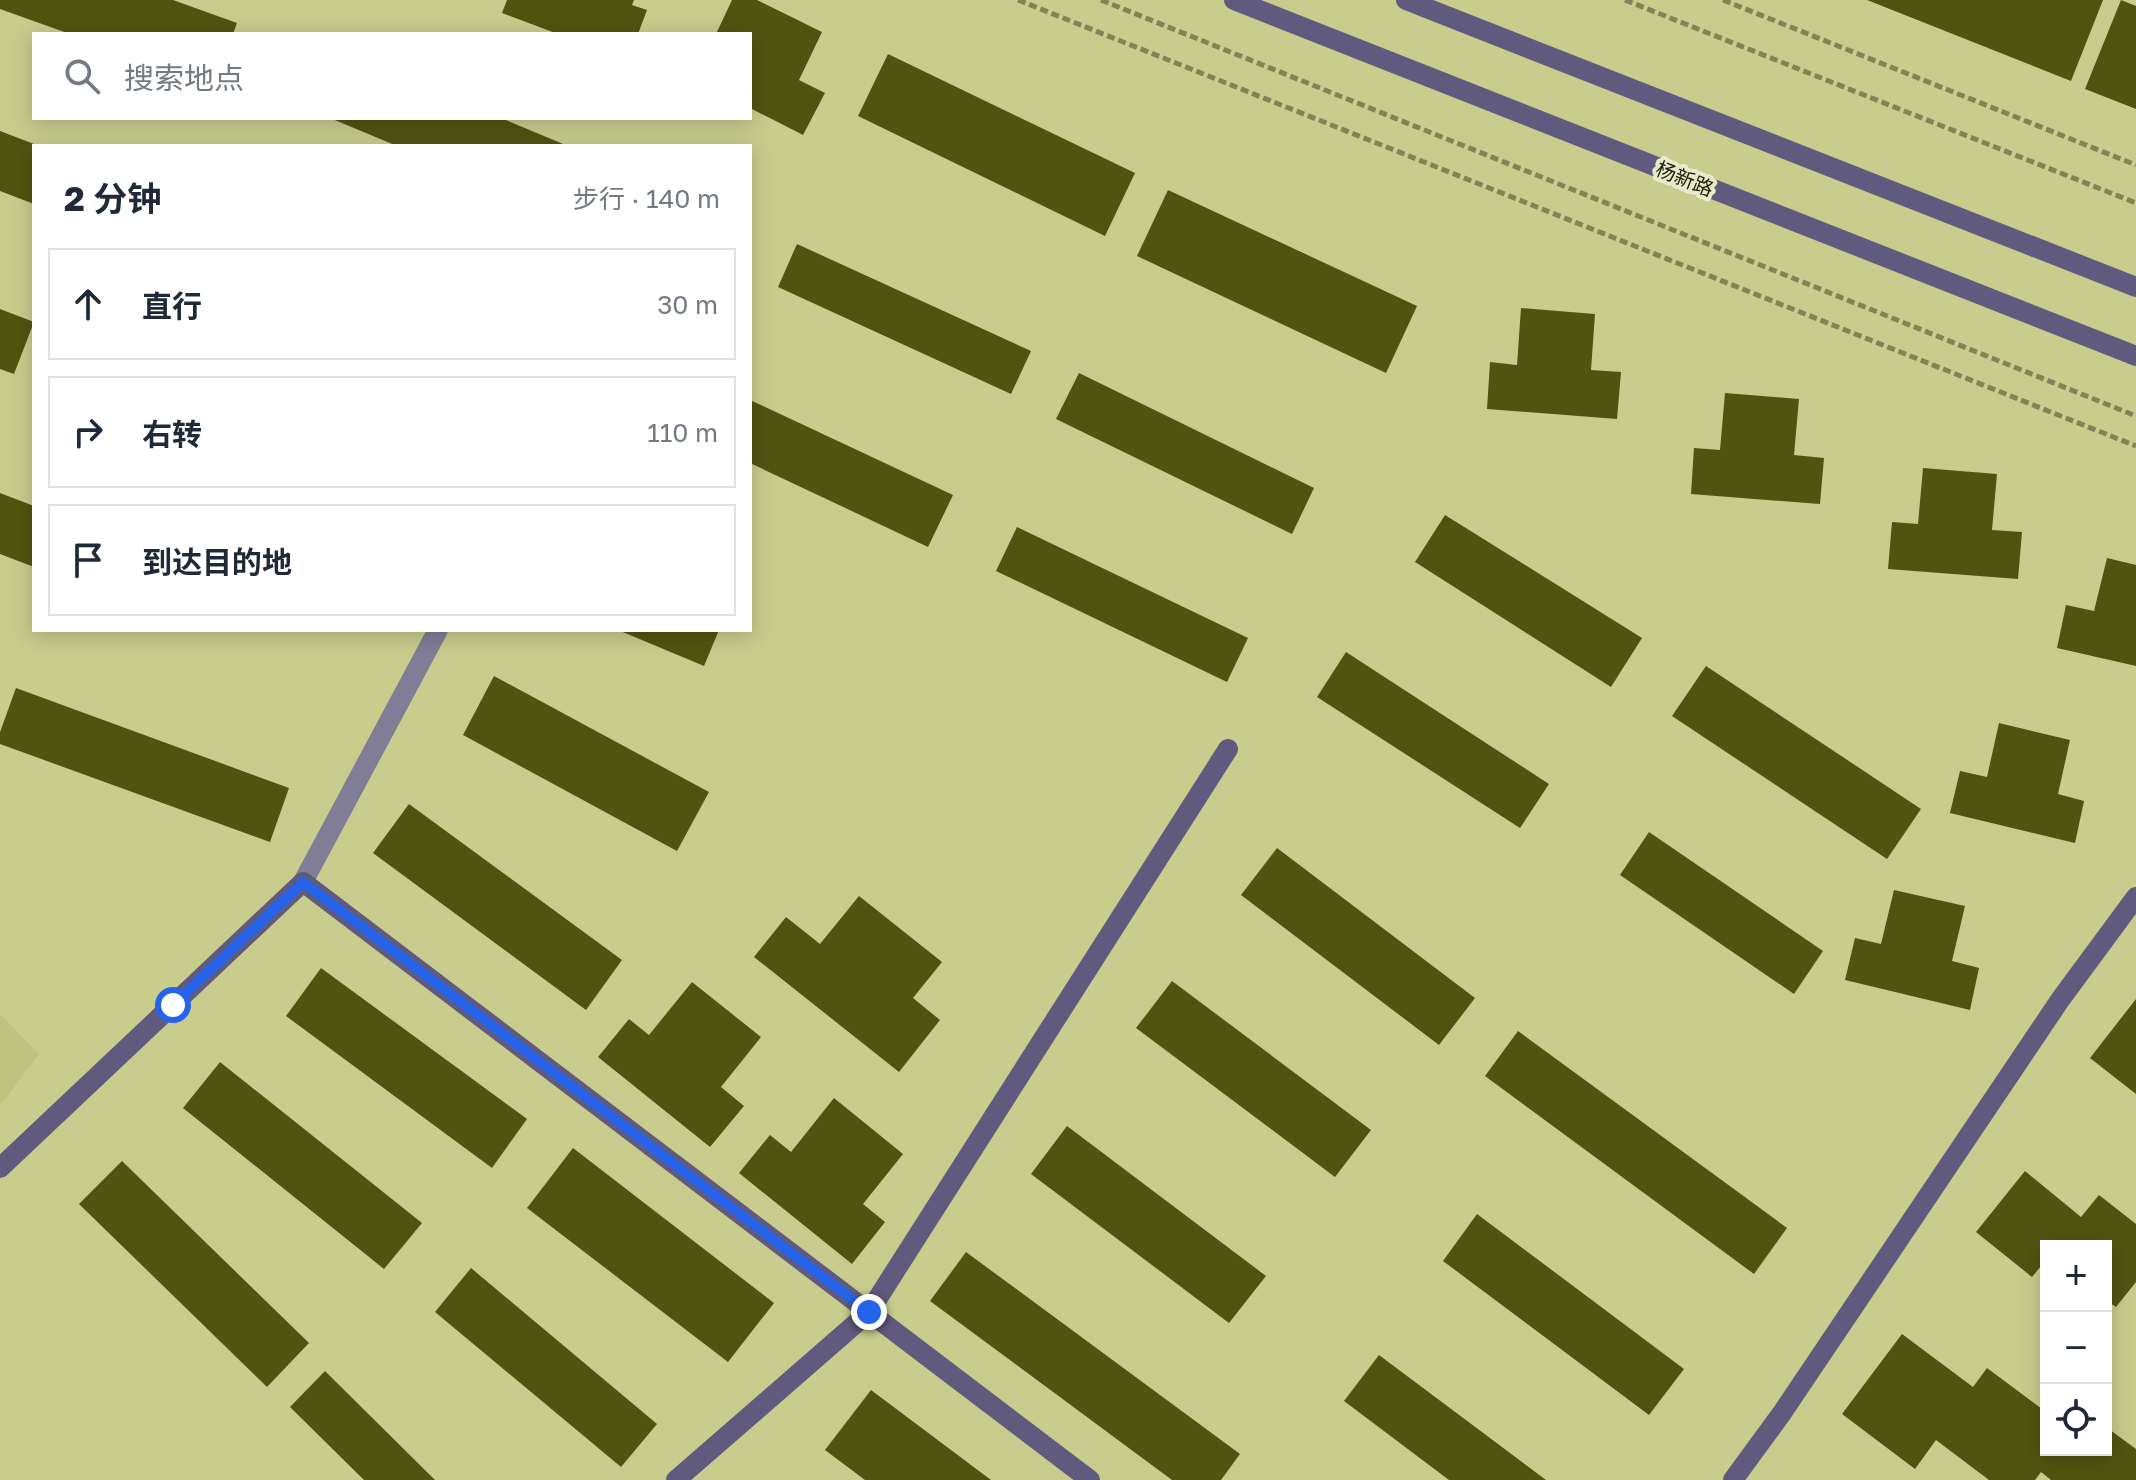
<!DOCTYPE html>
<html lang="zh">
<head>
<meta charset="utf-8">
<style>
	:root { --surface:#fff; --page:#f2f2f3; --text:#1f2937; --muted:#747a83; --line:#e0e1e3 }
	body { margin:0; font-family:"Golos Text","Noto Sans SC",sans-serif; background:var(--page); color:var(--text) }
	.controls { position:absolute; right:24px; bottom:24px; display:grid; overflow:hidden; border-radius:0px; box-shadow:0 4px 20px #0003 }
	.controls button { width:72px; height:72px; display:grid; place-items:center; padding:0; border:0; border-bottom:2px solid var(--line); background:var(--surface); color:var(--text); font:40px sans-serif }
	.stop { position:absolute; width:24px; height:24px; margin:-18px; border:6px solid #2563eb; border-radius:50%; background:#fff }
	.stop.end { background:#2563eb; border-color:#fff; box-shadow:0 2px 8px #0008 }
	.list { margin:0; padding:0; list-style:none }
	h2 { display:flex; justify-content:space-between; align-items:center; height:104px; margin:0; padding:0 32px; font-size:34px }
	h2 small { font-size:26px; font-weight:400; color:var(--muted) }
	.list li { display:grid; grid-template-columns:52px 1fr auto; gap:24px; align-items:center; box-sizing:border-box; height:112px; margin:0 16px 16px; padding:0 16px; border:2px solid var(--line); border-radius:0px }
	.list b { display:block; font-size:30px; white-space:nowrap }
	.list em { font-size:26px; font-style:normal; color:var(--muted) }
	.icon { flex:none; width:44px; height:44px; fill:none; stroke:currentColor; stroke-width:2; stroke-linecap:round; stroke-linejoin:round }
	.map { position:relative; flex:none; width:2136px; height:1480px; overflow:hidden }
	.search { position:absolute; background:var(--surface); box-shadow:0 4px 20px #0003; left:32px; top:32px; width:720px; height:88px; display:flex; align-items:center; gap:20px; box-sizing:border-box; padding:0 28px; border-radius:0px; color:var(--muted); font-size:30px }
	.panel { position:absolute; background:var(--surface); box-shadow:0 4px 20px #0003; left:32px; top:144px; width:720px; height:488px; border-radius:0px }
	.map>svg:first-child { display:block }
	.built { fill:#bec37d }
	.building { fill:#51540f }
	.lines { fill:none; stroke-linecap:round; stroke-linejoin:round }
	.path { stroke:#818555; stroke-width:5; stroke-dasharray:8 4; stroke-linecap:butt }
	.street { stroke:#817d97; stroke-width:20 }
	.secondary { stroke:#615a7f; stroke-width:20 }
	.route { stroke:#2563eb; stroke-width:10 }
	.labels { text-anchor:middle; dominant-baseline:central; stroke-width:8; stroke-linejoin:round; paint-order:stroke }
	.street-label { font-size:20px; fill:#1a1c03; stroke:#e8ebcb }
</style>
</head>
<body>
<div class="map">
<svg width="2136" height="1480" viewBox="0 0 2136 1480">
	<rect width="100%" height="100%" fill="#c8cd8d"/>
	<polygon class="built" points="0,1014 39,1054 0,1106"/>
	<g class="building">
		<polygon points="0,0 173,0 237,23 233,34 70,34 0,9"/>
		<polygon points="507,0 634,0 632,5 647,10 638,34 558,34 502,13"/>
		<polygon points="732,0 757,0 822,32 799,80 825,93 803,135 750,108 750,34 716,34"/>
		<polygon points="1867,0 2103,0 2071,81"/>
		<polygon points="2121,0 2136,6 2136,109 2085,89"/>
		<polygon points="888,54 1135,173 1105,236 858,116"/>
		<polygon points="330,118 501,118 568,146 397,146"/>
		<polygon points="0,131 34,144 34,204 0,191"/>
		<polygon points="1168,190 1417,306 1386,373 1137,256"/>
		<polygon points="797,244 1031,351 1011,394 778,287"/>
		<polygon points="1521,308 1595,314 1591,370 1621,372 1617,419 1487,409 1490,362 1517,365"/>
		<polygon points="0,309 34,322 14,374 0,369"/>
		<polygon points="1079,373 1314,488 1292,534 1056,419"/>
		<polygon points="1725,393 1799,399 1794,455 1824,458 1820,504 1691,494 1694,448 1720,450"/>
		<polygon points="750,400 953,495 928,547 750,463"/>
		<polygon points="1923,468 1997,474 1992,530 2022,532 2018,579 1888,569 1892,522 1918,524"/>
		<polygon points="0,493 34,506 34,567 0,554"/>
		<polygon points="1445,515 1642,638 1611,687 1415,562"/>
		<polygon points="1017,527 1248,638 1227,682 996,571"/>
		<polygon points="2107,558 2136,565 2136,666 2057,648 2066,605 2094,611"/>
		<polygon points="618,630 719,630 704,666"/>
		<polygon points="1346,652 1549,784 1520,828 1317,697"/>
		<polygon points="1706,666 1921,809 1887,859 1672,716"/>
		<polygon points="494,676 709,792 677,851 463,735"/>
		<polygon points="16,688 289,788 270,842 0,744 0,732"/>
		<polygon points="1999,723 2070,740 2058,794 2084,801 2075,843 1950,813 1960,771 1987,777"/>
		<polygon points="409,804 622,960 586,1010 373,853"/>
		<polygon points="1649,832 1823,951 1794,994 1620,875"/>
		<polygon points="1277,848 1475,998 1439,1045 1241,895"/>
		<polygon points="1894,890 1965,906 1952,961 1979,968 1970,1010 1845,980 1855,938 1881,944"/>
		<polygon points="859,896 942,962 913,998 940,1020 899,1072 754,957 786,917 820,944"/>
		<polygon points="321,968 527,1119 492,1168 286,1016"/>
		<polygon points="1172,981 1371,1130 1335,1177 1136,1028"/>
		<polygon points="692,982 761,1037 721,1087 744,1106 710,1147 598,1057 629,1019 649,1035"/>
		<polygon points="2136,999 2136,1094 2090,1058"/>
		<polygon points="1518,1031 1787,1228 1754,1274 1485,1076"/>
		<polygon points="220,1062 422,1223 384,1269 183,1108"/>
		<polygon points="834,1098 903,1154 863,1204 885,1222 852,1264 739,1173 770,1135 791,1152"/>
		<polygon points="1067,1126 1266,1276 1229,1323 1031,1174"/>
		<polygon points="573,1148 774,1303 728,1362 527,1208"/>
		<polygon points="122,1161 309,1343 267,1387 79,1204"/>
		<polygon points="2025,1171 2081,1217 2099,1195 2136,1224 2136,1282 2116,1307 2106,1300 2106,1246 2046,1246 2046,1260 2032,1277 1976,1232"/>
		<polygon points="1477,1214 1684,1369 1649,1415 1443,1261"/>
		<polygon points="966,1252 1240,1454 1221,1480 1172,1480 930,1301"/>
		<polygon points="471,1268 657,1424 621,1467 435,1312"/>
		<polygon points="1902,1334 1973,1387 1987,1368 2046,1412 2046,1450 2106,1450 2106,1427 2136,1449 2136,1480 2051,1480 2041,1472 2035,1480 1989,1480 1936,1440 1915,1469 1842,1414"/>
		<polygon points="1379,1355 1546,1480 1449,1480 1344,1401"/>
		<polygon points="325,1371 435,1480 364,1480 290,1407"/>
		<polygon points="871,1390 991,1480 865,1480 825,1450"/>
	</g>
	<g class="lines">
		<g class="path">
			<polyline points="1018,0 2136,446"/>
			<polyline points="1101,0 2136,416"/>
			<polyline points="1625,0 2136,203"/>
			<polyline points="1723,0 2136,165"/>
		</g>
		<polyline class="street" points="303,882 438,630"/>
		<g class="secondary">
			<polyline points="1234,0 2136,356"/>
			<polyline points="1406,0 2136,287"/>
			<polyline points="0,1168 303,882 1090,1480"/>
			<polyline points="676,1480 869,1312 1228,749"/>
			<polyline points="1733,1480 1782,1413 2060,1000 2136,897"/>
		</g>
	</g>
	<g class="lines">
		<polyline class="route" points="173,1005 303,882 869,1312"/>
	</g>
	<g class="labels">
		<g class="street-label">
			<text transform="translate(1685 178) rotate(22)">杨新路</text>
		</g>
	</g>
</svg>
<div class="controls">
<button>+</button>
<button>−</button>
<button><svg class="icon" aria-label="locate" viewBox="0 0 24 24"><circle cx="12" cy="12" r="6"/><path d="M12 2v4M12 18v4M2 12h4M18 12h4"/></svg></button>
</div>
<div class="stop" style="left:173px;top:1005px"></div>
<div class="stop end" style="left:869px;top:1312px"></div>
<div class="search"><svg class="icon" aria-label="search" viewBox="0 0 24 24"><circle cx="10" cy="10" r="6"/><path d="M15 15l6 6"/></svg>搜索地点</div>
<section class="panel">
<h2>2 分钟<small>步行 · 140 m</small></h2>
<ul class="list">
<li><svg class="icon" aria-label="ahead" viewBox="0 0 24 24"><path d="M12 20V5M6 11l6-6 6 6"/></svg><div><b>直行</b></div><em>30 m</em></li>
<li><svg class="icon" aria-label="right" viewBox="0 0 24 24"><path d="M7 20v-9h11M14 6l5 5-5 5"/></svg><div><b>右转</b></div><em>110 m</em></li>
<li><svg class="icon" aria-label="arrive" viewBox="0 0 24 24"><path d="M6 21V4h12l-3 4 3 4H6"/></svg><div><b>到达目的地</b></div></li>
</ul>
</section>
</div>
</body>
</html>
